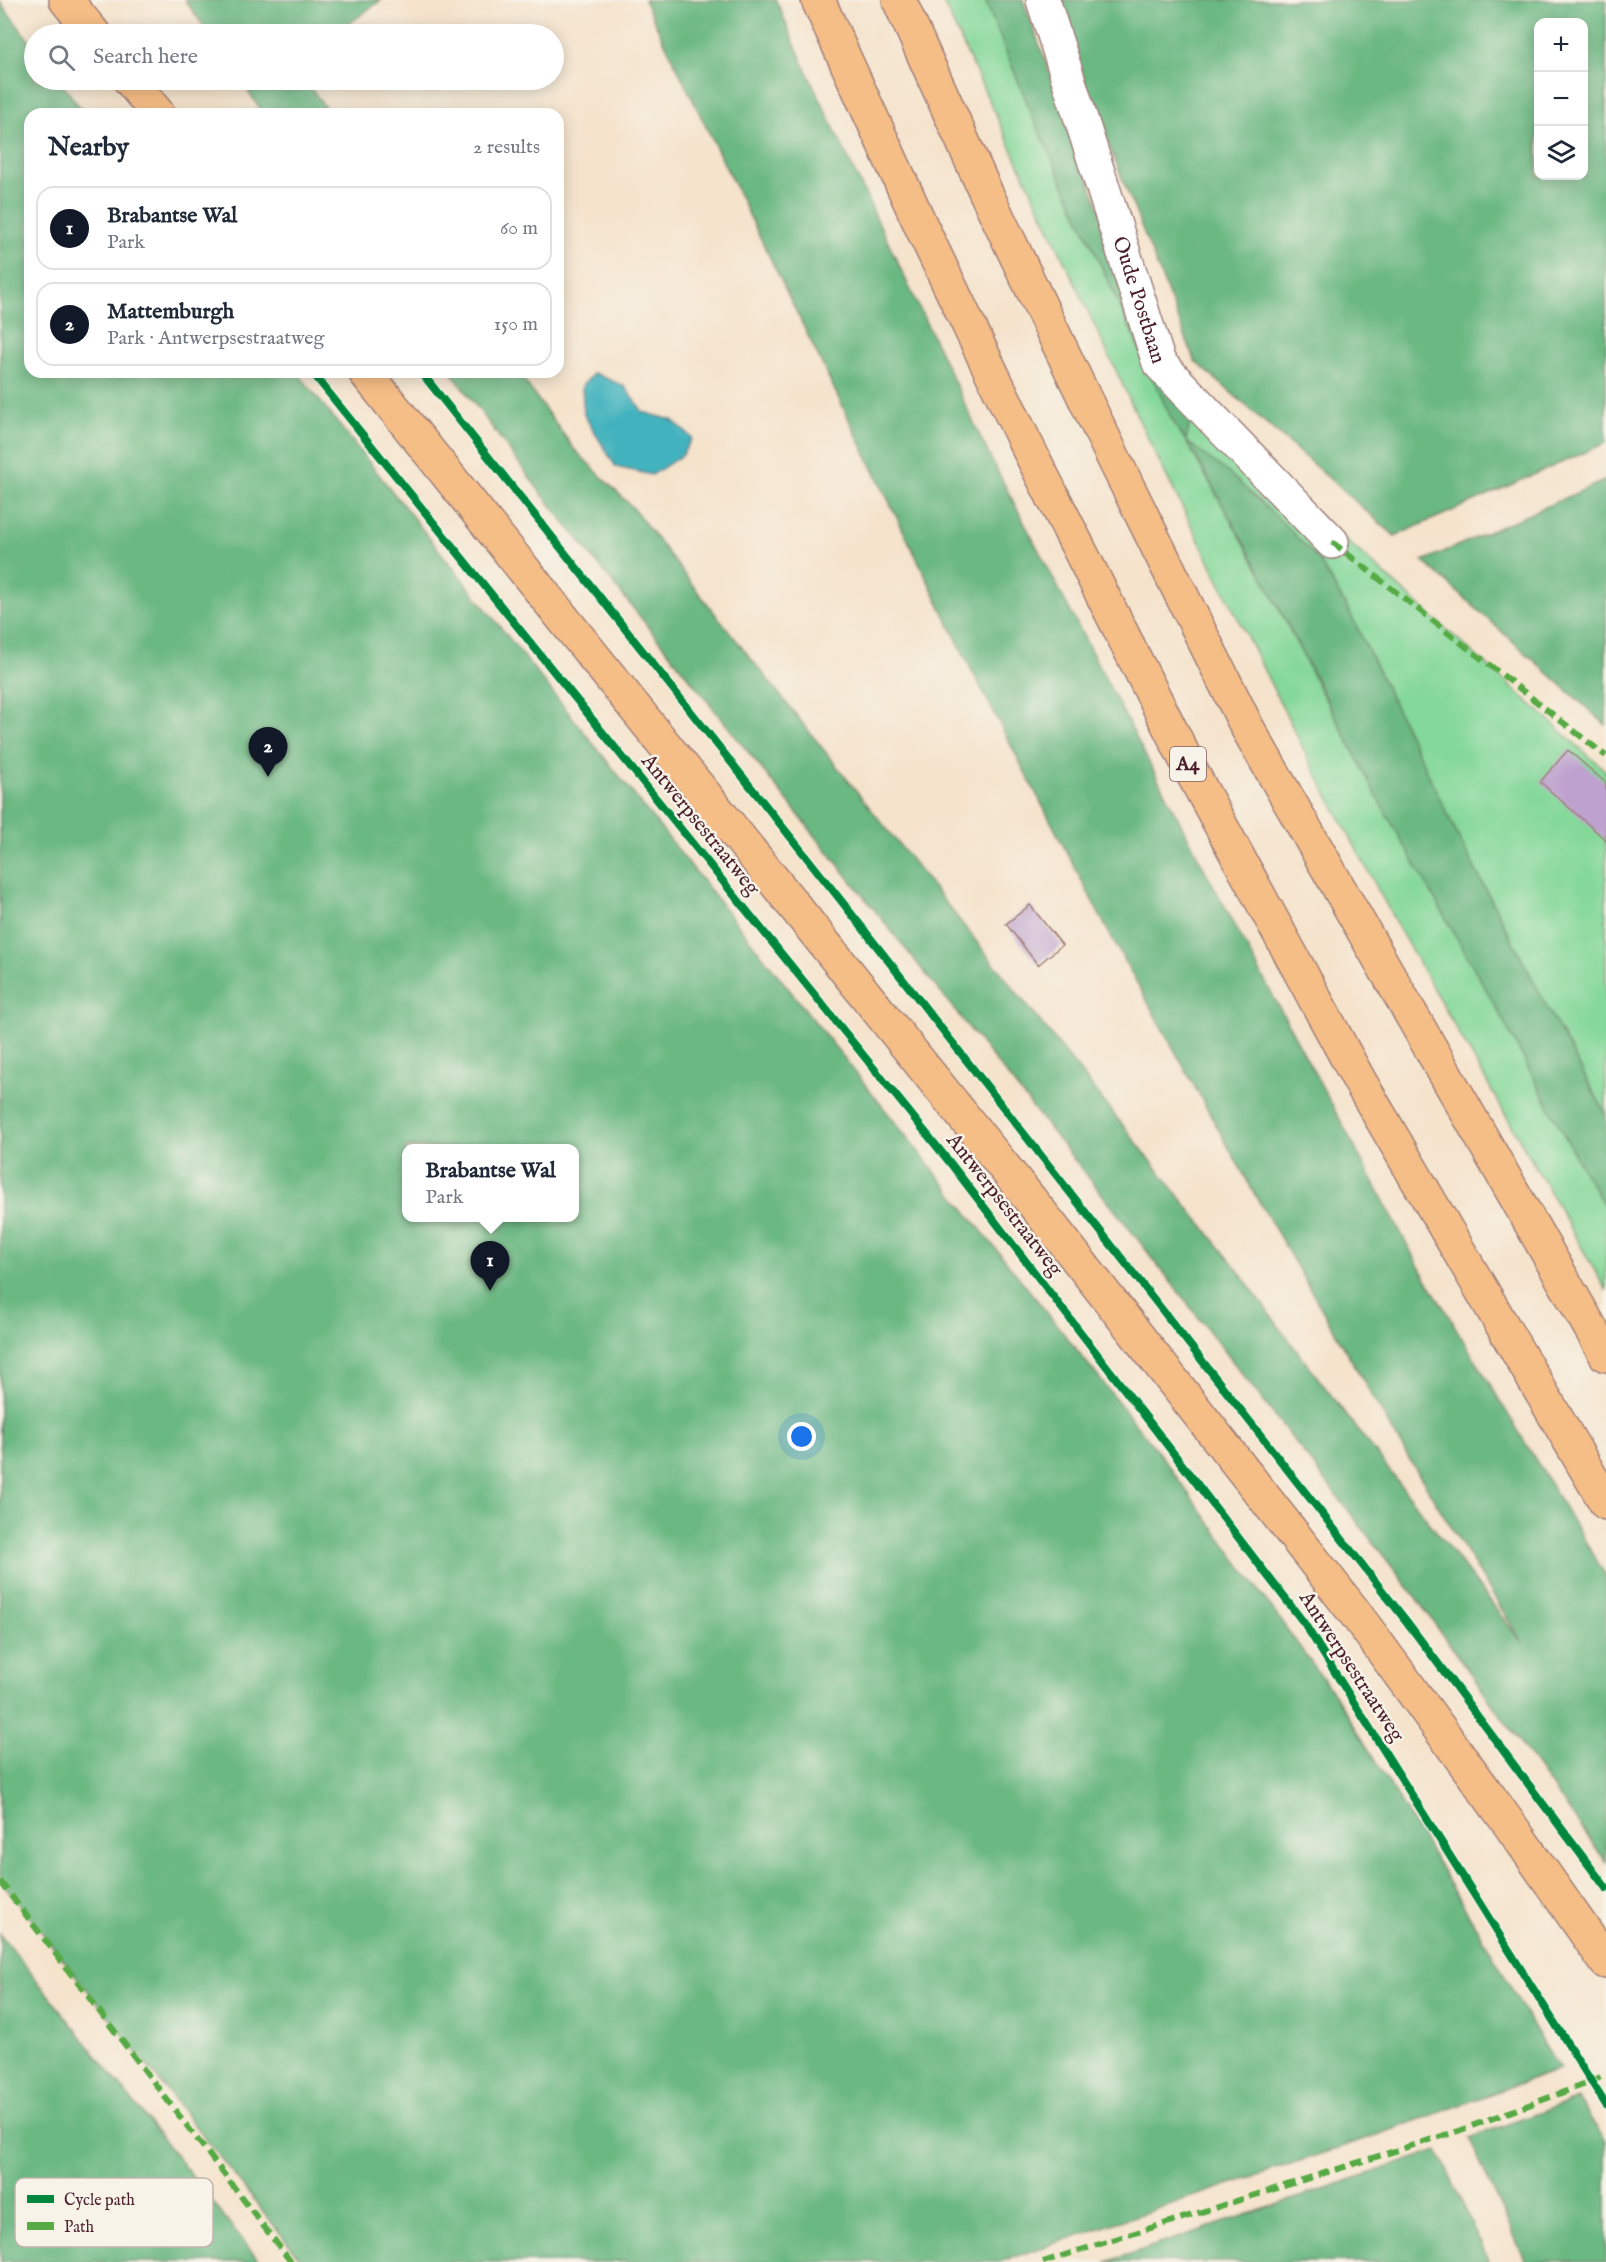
<!DOCTYPE html>
<html lang="en">
<head>
<meta charset="utf-8">
<style>
	:root { --surface:#fff; --page:#f2f2f3; --text:#1f2937; --muted:#747a83; --line:#e0e1e3; --accent:#111827 }
	body { margin:0; font-family:"IM FELL English",serif; background:var(--page); color:var(--text) }
	.controls { position:absolute; right:18px; top:18px; display:grid; overflow:hidden; border-radius:12px; box-shadow:0 3px 15px #0003 }
	.controls button { width:54px; height:54px; display:grid; place-items:center; padding:0; border:0; border-bottom:2px solid var(--line); background:var(--surface); color:var(--text); font:30px sans-serif }
	.you { position:absolute; left:802px; top:1437px; width:21px; height:21px; margin:-15px; border:4px solid #fff; border-radius:50%; background:#1a73e8; box-shadow:0 0 0 9px #1a73e833 }
	.badge { display:grid; place-items:center; width:39px; height:39px; border-radius:50%; background:var(--accent); color:#fff; font-size:20px; font-weight:700 }
	.pin { position:absolute; translate:-50% -50px; filter:drop-shadow(0 2px 3px #0008) }
	.pin::after { content:''; position:absolute; top:32px; width:21px; height:18px; background:inherit; clip-path:polygon(0 0,100% 0,50% 100%) }
	.popup { position:absolute; left:402px; top:1144px; width:177px; height:78px; box-sizing:border-box; display:grid; place-content:center; border-radius:12px; background:var(--surface); filter:drop-shadow(0 2px 4px #0005); font-size:20px; white-space:nowrap; color:var(--muted) }
	.popup b { font-size:22px; color:var(--text) }
	.popup::after { content:''; position:absolute; left:50%; top:100%; margin-left:-12px; border:12px solid transparent; border-top-color:var(--surface) }
	.list { margin:0; padding:0; list-style:none }
	h2 { display:flex; justify-content:space-between; align-items:center; height:78px; margin:0; padding:0 24px; font-size:26px }
	h2 small { font-size:20px; font-weight:400; color:var(--muted) }
	.list li { display:grid; grid-template-columns:39px 1fr auto; gap:18px; align-items:center; box-sizing:border-box; height:84px; margin:0 12px 12px; padding:0 12px; border:2px solid var(--line); border-radius:18px }
	.list b { display:block; font-size:22px; white-space:nowrap }
	.list p { margin:0; font-size:20px; white-space:nowrap; color:var(--muted) }
	.list em { font-size:20px; font-style:normal; color:var(--muted) }
	.icon { flex:none; width:33px; height:33px; fill:none; stroke:currentColor; stroke-width:2; stroke-linecap:round; stroke-linejoin:round }
	.map { position:relative; flex:none; width:1606px; height:2262px; overflow:hidden }
	.search { position:absolute; background:var(--surface); box-shadow:0 3px 15px #0003; left:24px; top:24px; width:540px; height:66px; display:flex; align-items:center; gap:15px; box-sizing:border-box; padding:0 21px; border-radius:33px; color:var(--muted); font-size:22px }
	.panel { position:absolute; background:var(--surface); box-shadow:0 3px 15px #0003; left:24px; top:108px; width:540px; height:270px; border-radius:18px }
	.map>svg:first-child { display:block }
	.green { fill:#84d89a; stroke:#677c62; stroke-width:1.5 }
	.forest { fill:#6bb882; stroke:#5a6c56; stroke-width:1.5; fill-rule:evenodd }
	.water { fill:#43b3be; stroke:#466974; stroke-width:1.5 }
	.building { fill:#bea1ce }
	.lines { fill:none; stroke-linecap:round; stroke-linejoin:round }
	.street-casing { stroke:#a0817c; stroke-width:36 }
	.primary-casing { stroke:#a0817c; stroke-width:36 }
	.highway-casing { stroke:#a0817c; stroke-width:36 }
	.street { stroke:#fff; stroke-width:33 }
	.primary { stroke:#f6be87; stroke-width:33 }
	.highway { stroke:#f6be87; stroke-width:33 }
	.quiet { stroke:#57aa44; stroke-width:6; stroke-dasharray:12 6; stroke-linecap:butt }
	.cycleway-casing { stroke:#f7f3e8; stroke-width:11 }
	.cycleway { stroke:#00873e; stroke-width:8 }
	.labels { text-anchor:middle; dominant-baseline:central; stroke-width:5; stroke-linejoin:round; paint-order:stroke }
	.shield { fill:#f7f3e8; stroke:#7e5f64; stroke-width:1.5 }
	.shield-label { font-size:20px; font-weight:bold; fill:#4a1f2b }
	.street-label { font-size:21px; fill:#4a1f2b; stroke:#f7f3e8 }
	.key { fill:#f7f3e8; stroke:#c3b3af; stroke-width:1.5 }
	.key-label { font-size:16px; fill:#4a1f2b }
</style>
</head>
<body>
<div class="map">
<svg width="1606" height="2262" viewBox="0 0 1606 2262">
	<rect width="100%" height="100%" fill="#f7f3e8"/>
	<filter id="ink" filterUnits="userSpaceOnUse"><feTurbulence type="fractalNoise" baseFrequency=".0167" numOctaves="2"/><feDisplacementMap in="SourceGraphic" scale="12" xChannelSelector="R" yChannelSelector="G"/><feConvolveMatrix kernelMatrix="1 2 1 2 8 2 1 2 1" color-interpolation-filters="sRGB"/></filter>
	<filter id="wash" filterUnits="userSpaceOnUse"><feTurbulence type="fractalNoise" baseFrequency=".008" numOctaves="4" result="noise"/><feDisplacementMap in="SourceGraphic" scale="24" xChannelSelector="R" yChannelSelector="G"/><feGaussianBlur stdDeviation="1.35" result="paint"/><feColorMatrix in="noise" values="0 0 0 0 0 0 0 0 0 0 0 0 0 0 0 0 0 1.4 0 .05"/><feComposite in="paint" operator="in"/></filter>
	<g filter="url(#wash)">
		<rect width="100%" height="100%" fill="#f5e3cc"/>
		<polygon class="green" points="942,0 985,0 1033,117 1172,420 1185,440 1194,403 1204,414 1606,771 1606,1114 1547,1007 1459,838 1350,613 1318,559 1187,443 1263,577 1320,690 1496,1007 1585,1174 1606,1208 1606,1290 1398,927 1308,758 1148,439"/>
		<g class="forest">
			<polygon points="185,0 381,0 335,34 209,34"/>
			<polygon points="644,0 776,0 802,61 988,453 1204,868 1422,1272 1606,1576 1606,1862 1414,1595 1129,1228 541,493 451,372 518,372 574,449 633,508 698,592 1234,1265 1294,1347 1523,1644 1402,1447 1253,1191 1108,931 969,665"/>
			<polygon points="985,0 1023,0 1104,221 1194,403 1186,441 1230,474 1282,522 1318,559 1350,613 1459,838 1547,1007 1606,1115 1606,1208 1585,1174 1496,1007 1378,799 1263,577 1195,455 1172,420 1033,117"/>
			<path d="M1055,0h551v443l-211,93 -200,-175 -105,-263zM1538,22h46v154h-46z"/>
			<path d="M0,2l34,45v33h25l26,34h-55v258h267l865,1085 179,247 149,246 51,91 19,28 -180,65 -381,128h-696l-303,-382zM406,1148h168v70h-168z"/>
			<polygon points="240,80 305,80 330,114 264,114"/>
			<polygon points="1606,480 1606,725 1423,561"/>
			<polygon points="0,1934 260,2262 0,2262"/>
			<polygon points="1578,2099 1606,2142 1606,2262 1526,2262 1469,2138"/>
			<polygon points="1438,2150 1489,2262 1106,2262 1392,2166"/>
		</g>
		<polygon class="water" points="594,373 624,386 643,412 672,420 692,438 682,455 652,475 616,467 584,415 582,386"/>
		<g id="blocks">
			<g class="building">
				<polygon points="511,106 516,114 500,114"/>
				<polygon points="1568,750 1606,783 1606,840 1540,782"/>
				<polygon points="1030,905 1062,945 1038,965 1006,924"/>
			</g>
		</g>
	</g>
	<g filter="url(#ink)">
		<use href="#blocks" fill-opacity="0" stroke="#a0817c" stroke-width="1.5"/>
		<g class="lines">
			<defs>
				<g id="street">
					<path id="s1" d="M1043,0l116,363 173,179"/>
				</g>
				<g id="primary">
					<polyline points="66,0 94,34"/>
					<polyline points="130,80 158,114"/>
					<polyline points="365,372 1049,1223 1355,1613 1510,1825 1606,1962"/>
				</g>
				<g id="highway">
					<polyline points="818,0 922,228 1022,436 1194,776 1359,1080 1606,1503"/>
					<polyline points="899,0 987,195 1113,457 1248,729 1606,1355"/>
				</g>
			</defs>
			<use href="#street" class="street-casing"/>
			<use href="#primary" class="primary-casing"/>
			<use href="#highway" class="highway-casing"/>
			<use href="#street" class="street"/>
			<use href="#primary" class="primary"/>
			<use href="#highway" class="highway"/>
			<g class="quiet">
				<polyline points="1332,542 1606,756"/>
				<polyline points="0,1881 291,2262"/>
				<polyline points="1043,2262 1458,2131 1591,2082 1606,2074"/>
			</g>
			<defs>
				<g id="cycleway">
					<polyline points="312,372 951,1164 1304,1623 1606,2105"/>
					<polyline points="421,372 839,898 1407,1622 1606,1888"/>
				</g>
			</defs>
			<use href="#cycleway" class="cycleway-casing"/>
			<use href="#cycleway" class="cycleway"/>
		</g>
	</g>
	<g class="labels">
		<rect class="shield" x="1170" y="747" width="36" height="34" rx="4.5"/>
		<g class="shield-label">
			<text x="1188" y="764">A4</text>
		</g>
		<g class="street-label">
			<text stroke="none"><textPath href="#s1" startOffset="315">Oude Postbaan</textPath></text>
			<text transform="translate(700 825) rotate(51)">Antwerpsestraatweg</text>
			<text transform="translate(1004 1205) rotate(52)">Antwerpsestraatweg</text>
			<text transform="translate(1351 1667) rotate(57)">Antwerpsestraatweg</text>
		</g>
	</g>
	<rect x="15" y="2178" width="198" height="69" rx="9" class="key"/>
	<rect x="27" y="2195" width="27" height="8" fill="#00873e"/>
	<rect x="27" y="2222" width="27" height="8" fill="#57aa44"/>
	<g class="key-label">
		<text x="64" y="2205">Cycle path</text>
		<text x="64" y="2232">Path</text>
	</g>
</svg>
<div class="controls">
<button>+</button>
<button>−</button>
<button><svg class="icon" aria-label="layers" viewBox="0 0 24 24"><path d="M12 4l9 5-9 5-9-5zM3 14l9 5 9-5"/></svg></button>
</div>
<div class="you"></div>
<div class="pin badge" style="left:490px;top:1291px">1</div>
<div class="popup"><b>Brabantse Wal</b>Park</div>
<div class="pin badge" style="left:268px;top:777px">2</div>
<div class="search"><svg class="icon" aria-label="search" viewBox="0 0 24 24"><circle cx="10" cy="10" r="6"/><path d="M15 15l6 6"/></svg>Search here</div>
<section class="panel">
<h2>Nearby<small>2 results</small></h2>
<ul class="list">
<li><span class="badge">1</span><div><b>Brabantse Wal</b><p>Park</p></div><em>60 m</em></li>
<li><span class="badge">2</span><div><b>Mattemburgh</b><p>Park · Antwerpsestraatweg</p></div><em>150 m</em></li>
</ul>
</section>
</div>
</body>
</html>
